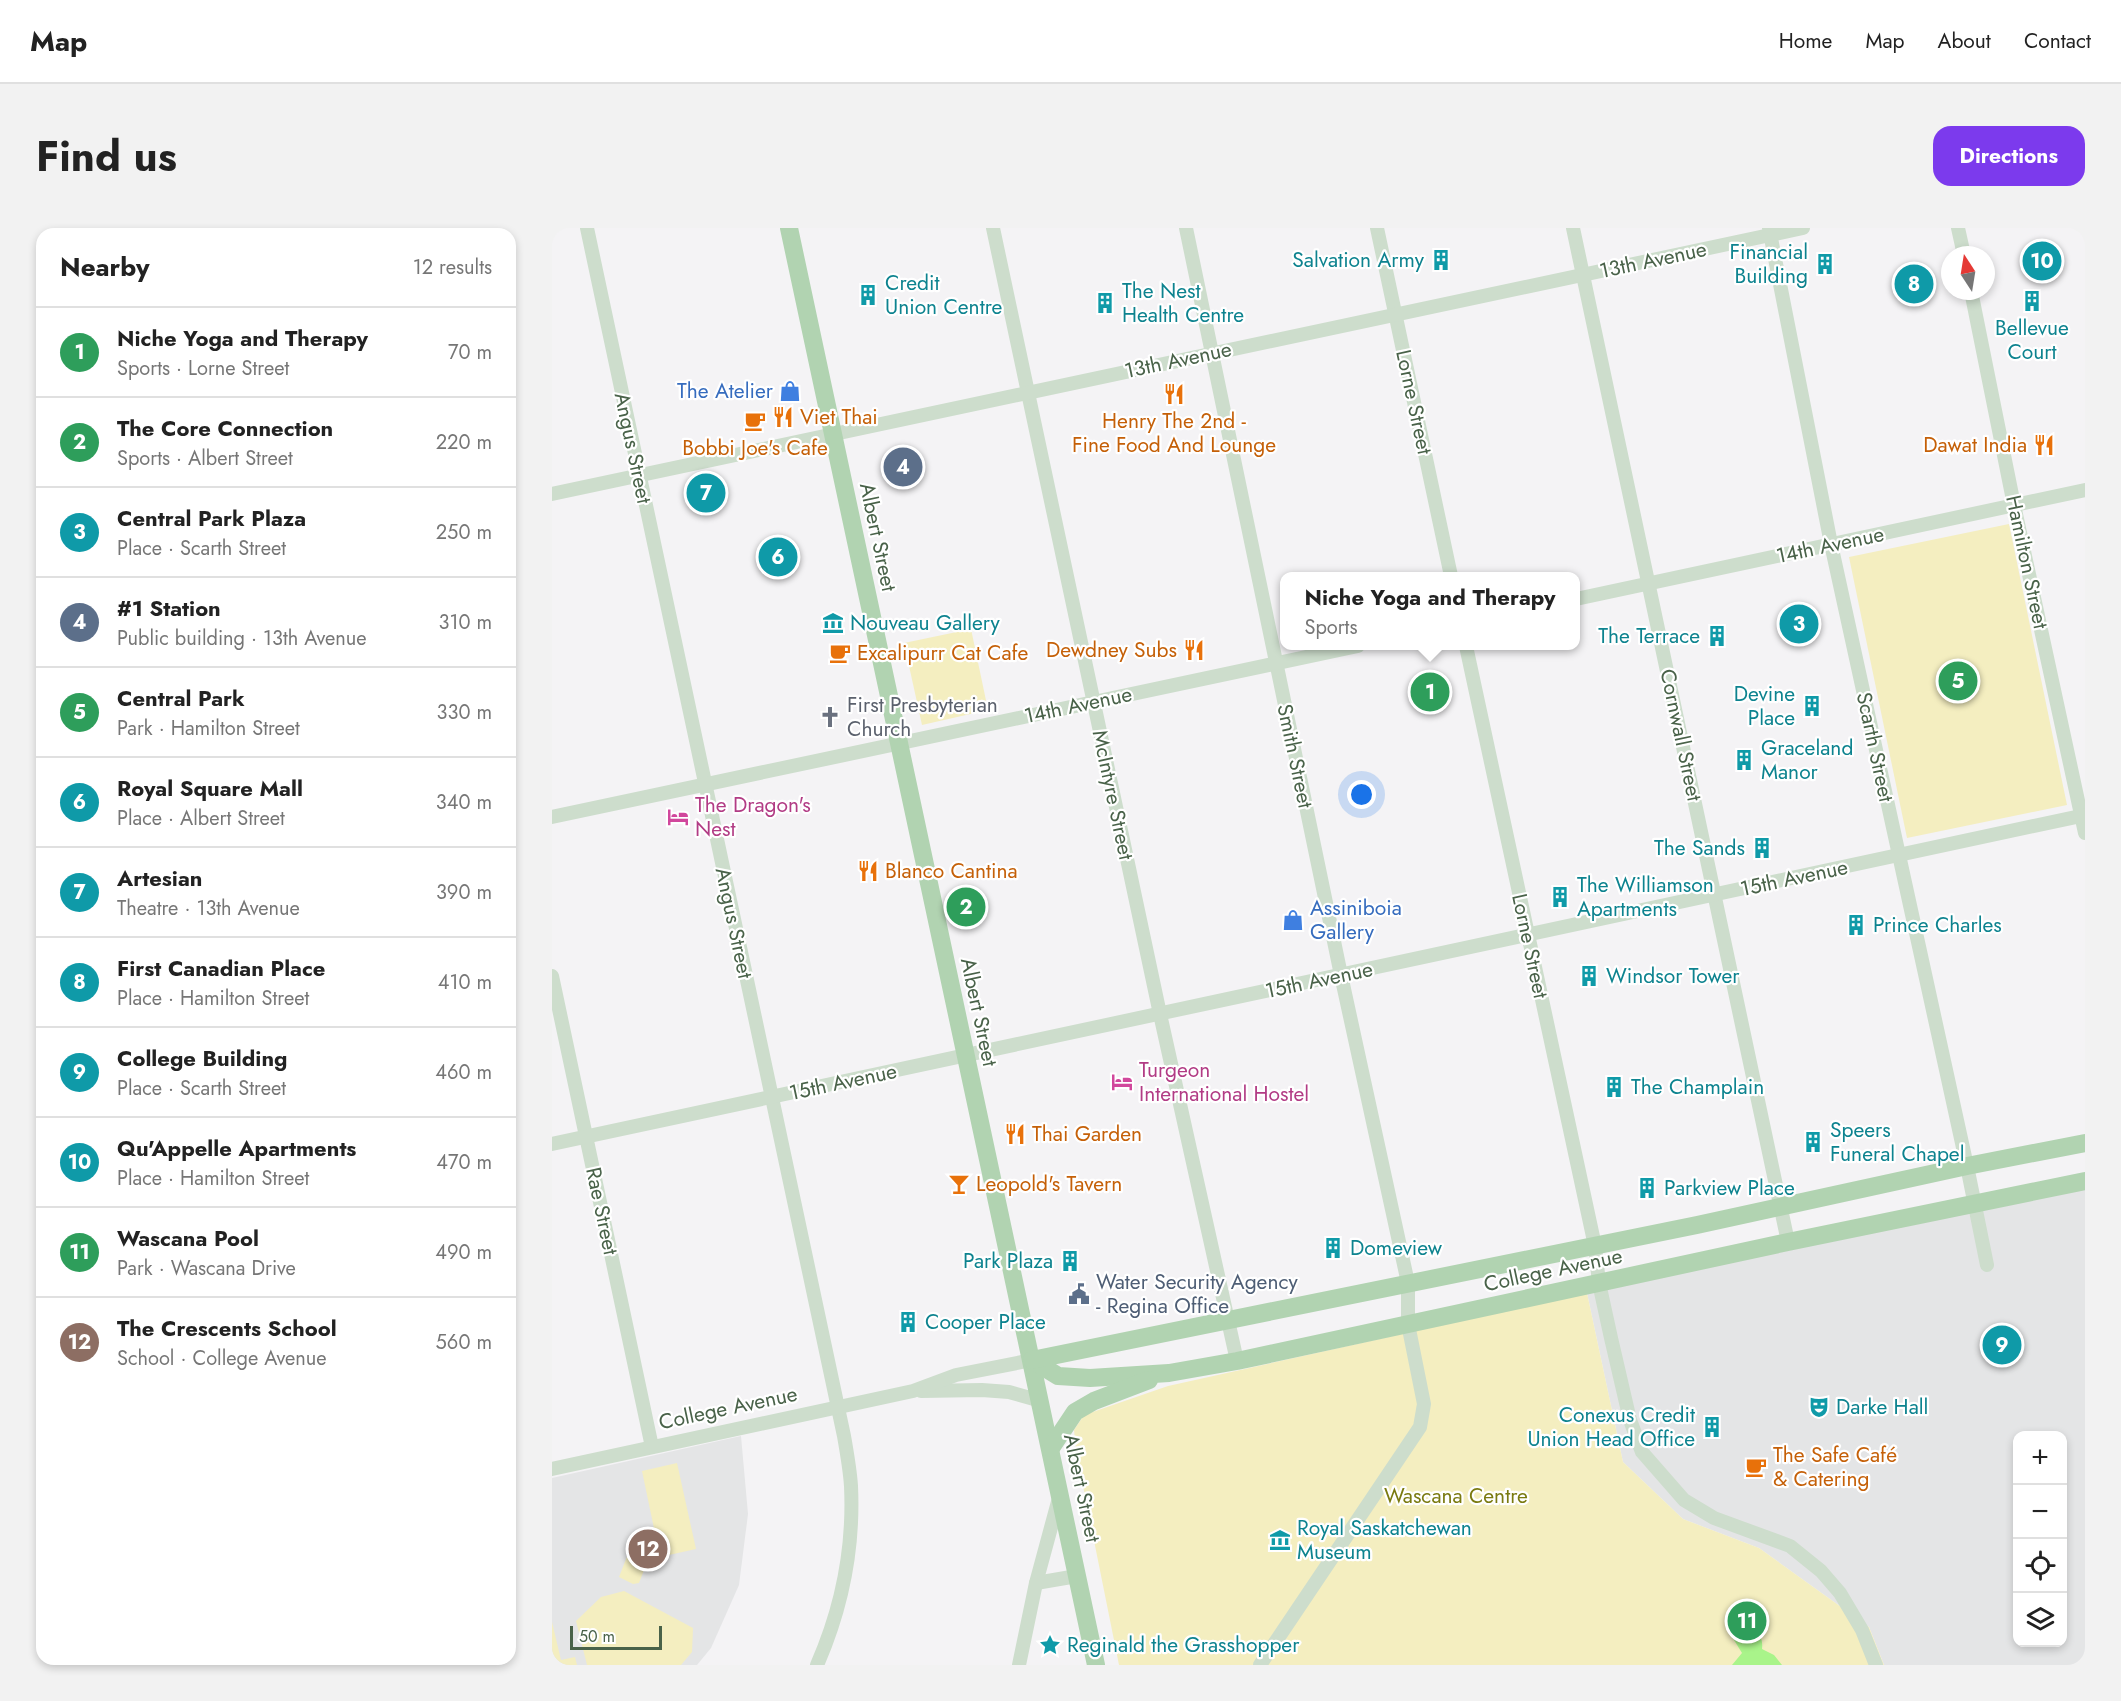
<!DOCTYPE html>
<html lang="en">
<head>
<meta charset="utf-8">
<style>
	:root { --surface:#fff; --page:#f2f2f2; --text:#222; --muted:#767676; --line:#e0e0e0; --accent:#7c3aed }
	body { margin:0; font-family:Jost,sans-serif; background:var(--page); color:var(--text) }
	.controls { position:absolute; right:18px; bottom:18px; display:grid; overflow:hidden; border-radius:12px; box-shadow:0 3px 9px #0003 }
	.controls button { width:54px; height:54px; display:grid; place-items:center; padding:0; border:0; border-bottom:2px solid var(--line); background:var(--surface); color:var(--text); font:30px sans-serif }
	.compass { position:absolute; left:1389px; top:18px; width:54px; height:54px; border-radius:50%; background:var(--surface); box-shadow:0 3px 9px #0003; rotate:348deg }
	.scale { position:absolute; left:18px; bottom:15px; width:92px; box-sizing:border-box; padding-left:6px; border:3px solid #496249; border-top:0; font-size:16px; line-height:21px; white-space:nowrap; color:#496249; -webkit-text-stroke:4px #fff; paint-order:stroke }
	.you { position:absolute; left:810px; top:567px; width:21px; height:21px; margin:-15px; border:4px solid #fff; border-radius:50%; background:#1a73e8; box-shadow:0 0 0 9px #1a73e833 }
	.badge { display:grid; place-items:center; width:39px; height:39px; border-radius:50%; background:var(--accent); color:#fff; font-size:20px; font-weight:700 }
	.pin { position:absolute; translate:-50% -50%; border:3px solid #fff; box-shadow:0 2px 6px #0006 }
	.popup { position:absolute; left:728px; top:344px; width:300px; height:78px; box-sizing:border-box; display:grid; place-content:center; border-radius:12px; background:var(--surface); filter:drop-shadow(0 2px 4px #0005); font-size:20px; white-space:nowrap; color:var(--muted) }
	.popup b { font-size:22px; color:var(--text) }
	.popup::after { content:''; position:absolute; left:50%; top:100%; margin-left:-12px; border:12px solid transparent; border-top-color:var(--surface) }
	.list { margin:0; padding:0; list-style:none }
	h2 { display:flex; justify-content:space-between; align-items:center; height:78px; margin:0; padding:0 24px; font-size:26px }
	h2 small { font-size:20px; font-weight:400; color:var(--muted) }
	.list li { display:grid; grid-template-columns:39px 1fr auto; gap:18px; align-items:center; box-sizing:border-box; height:90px; padding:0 24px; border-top:2px solid var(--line) }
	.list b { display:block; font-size:22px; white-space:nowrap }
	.list p { margin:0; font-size:20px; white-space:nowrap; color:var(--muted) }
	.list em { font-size:20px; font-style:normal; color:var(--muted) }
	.icon { flex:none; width:33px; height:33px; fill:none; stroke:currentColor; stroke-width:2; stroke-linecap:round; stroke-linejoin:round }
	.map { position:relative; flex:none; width:1533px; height:1437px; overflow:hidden; border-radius:18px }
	header { display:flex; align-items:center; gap:36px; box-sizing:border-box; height:84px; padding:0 30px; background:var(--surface); border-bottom:2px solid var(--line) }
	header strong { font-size:28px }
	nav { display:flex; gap:33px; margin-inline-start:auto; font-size:21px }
	.intro { display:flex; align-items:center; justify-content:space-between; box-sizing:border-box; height:144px; padding:0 36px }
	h1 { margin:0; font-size:42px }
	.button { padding:15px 27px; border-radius:18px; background:var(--accent); color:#fff; font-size:21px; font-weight:700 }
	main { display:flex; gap:36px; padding:0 36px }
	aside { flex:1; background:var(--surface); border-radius:18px; box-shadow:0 3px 9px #0003 }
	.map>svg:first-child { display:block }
	.education { fill:#e4e5e6; fill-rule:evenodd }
	.green { fill:#f4eec0 }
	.water { fill:#a9f48a }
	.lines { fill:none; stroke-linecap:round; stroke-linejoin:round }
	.minor { stroke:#cdddcc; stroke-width:14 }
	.major { stroke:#b1d3b1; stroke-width:18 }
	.labels { text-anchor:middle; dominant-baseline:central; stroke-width:4.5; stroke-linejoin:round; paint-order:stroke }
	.culture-label { font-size:21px; fill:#0d838f; stroke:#fff; text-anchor:start }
	.street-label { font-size:21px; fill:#496249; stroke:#fff }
	.shop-label { font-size:21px; fill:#366cbe; stroke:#fff; text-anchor:end }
	.food-label { font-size:21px; fill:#c56008; stroke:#fff; text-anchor:start }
	.worship-label { font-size:21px; fill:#5b616d; stroke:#fff; text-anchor:start }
	.hotel-label { font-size:21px; fill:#b23c85; stroke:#fff; text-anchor:start }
	.service-label { font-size:21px; fill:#4e5e75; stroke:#fff; text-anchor:start }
	.park-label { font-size:21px; fill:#7a7a10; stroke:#fff }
</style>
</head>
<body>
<header>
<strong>Map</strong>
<nav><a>Home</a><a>Map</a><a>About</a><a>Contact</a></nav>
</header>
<div class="intro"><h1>Find us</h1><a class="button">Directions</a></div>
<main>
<aside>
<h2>Nearby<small>12 results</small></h2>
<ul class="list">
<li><span class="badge" style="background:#2e9e5b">1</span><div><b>Niche Yoga and Therapy</b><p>Sports · Lorne Street</p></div><em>70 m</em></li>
<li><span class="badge" style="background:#2e9e5b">2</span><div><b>The Core Connection</b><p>Sports · Albert Street</p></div><em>220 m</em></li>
<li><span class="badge" style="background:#0f9aa8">3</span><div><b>Central Park Plaza</b><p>Place · Scarth Street</p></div><em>250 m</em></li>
<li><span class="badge" style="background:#5c6f8a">4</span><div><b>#1 Station</b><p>Public building · 13th Avenue</p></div><em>310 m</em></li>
<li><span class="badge" style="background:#2e9e5b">5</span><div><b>Central Park</b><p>Park · Hamilton Street</p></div><em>330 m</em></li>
<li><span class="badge" style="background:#0f9aa8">6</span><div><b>Royal Square Mall</b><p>Place · Albert Street</p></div><em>340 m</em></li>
<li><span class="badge" style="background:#0f9aa8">7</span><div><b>Artesian</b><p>Theatre · 13th Avenue</p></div><em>390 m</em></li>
<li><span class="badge" style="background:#0f9aa8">8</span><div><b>First Canadian Place</b><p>Place · Hamilton Street</p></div><em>410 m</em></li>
<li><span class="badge" style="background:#0f9aa8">9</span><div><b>College Building</b><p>Place · Scarth Street</p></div><em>460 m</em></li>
<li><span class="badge" style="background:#0f9aa8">10</span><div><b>Qu'Appelle Apartments</b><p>Place · Hamilton Street</p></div><em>470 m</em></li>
<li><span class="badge" style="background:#2e9e5b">11</span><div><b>Wascana Pool</b><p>Park · Wascana Drive</p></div><em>490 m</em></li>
<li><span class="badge" style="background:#8d6e63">12</span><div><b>The Crescents School</b><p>School · College Avenue</p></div><em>560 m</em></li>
</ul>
</aside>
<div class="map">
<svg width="1533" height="1437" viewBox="0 0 1533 1437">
	<rect width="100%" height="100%" fill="#f4f3f5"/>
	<g class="education">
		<path d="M1533,960v477h-201l-15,-38 -110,-79 -76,-29 -60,-57 -36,-169zM1466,1208h44v206h-44z"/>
		<polygon points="189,1208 196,1286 187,1357 159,1420 145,1437 0,1437 0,1250"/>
	</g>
	<g class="green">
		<polygon points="1457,296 1515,577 1355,610 1297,329"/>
		<polygon points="419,401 436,482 370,497 352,415"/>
		<polygon points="1035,1065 1071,1234 1131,1291 1207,1320 1317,1399 1332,1437 567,1437 524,1223 522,1202 532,1187 616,1158"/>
		<polygon points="125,1235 144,1321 108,1329 90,1243"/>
		<polygon points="76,1326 92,1332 94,1337 87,1355 81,1356 67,1349"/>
		<polygon points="72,1363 141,1400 140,1424 129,1437 35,1437 24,1393 49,1369"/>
		<polygon points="0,1394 9,1432 23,1429 25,1437 0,1437"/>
	</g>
	<path class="water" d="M1191,1404c10,5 21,-2 19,17l12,6 8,10h-50l10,-12 -8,-13 2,-4z"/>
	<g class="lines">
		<g class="minor">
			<path d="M35,0l257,1208c3,17 6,34 7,50 3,63 -9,122 -34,179"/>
			<polyline points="441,0 608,786 685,1133"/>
			<polyline points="634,0 789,747 856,1055 856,1096 872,1176 868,1199 708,1437"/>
			<polyline points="825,0 899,348"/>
			<polyline points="1021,0 1236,1014"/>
			<polyline points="1217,0 1279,316 1415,938 1435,1037"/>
			<polyline points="1406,0 1412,27"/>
			<polyline points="1419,63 1462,277 1533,605"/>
			<polyline points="0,266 1251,0"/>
			<polyline points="1024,371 1533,262"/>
			<polyline points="914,418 1043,1018 1047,1055 1059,1110 1078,1192 1090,1224 1132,1272 1162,1290 1238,1318 1269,1343 1288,1365 1310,1402 1324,1437"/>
			<polyline points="0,589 806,418"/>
			<polyline points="0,748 100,1219"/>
			<polyline points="0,916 1533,587"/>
			<polyline points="369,1163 430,1162 457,1164 489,1173"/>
			<polyline points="0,1241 361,1163 404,1147 480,1132"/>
			<polyline points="484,1355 525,1348"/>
			<polyline points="467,1437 484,1355 507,1270"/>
		</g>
		<g class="major">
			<polyline points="237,0 544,1437"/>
			<polyline points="480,1132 506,1148 538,1150 617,1145 685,1133 1236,1014 1533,953"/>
			<polyline points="480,1132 1145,997 1415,938 1533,915"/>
			<polyline points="499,1220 523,1184 542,1173 597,1152"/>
		</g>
	</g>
	<defs>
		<symbol id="building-bare" viewBox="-9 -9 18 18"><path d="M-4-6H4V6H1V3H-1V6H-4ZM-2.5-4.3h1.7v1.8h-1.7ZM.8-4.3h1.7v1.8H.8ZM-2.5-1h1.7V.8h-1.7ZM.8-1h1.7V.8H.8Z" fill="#0f9aa8" stroke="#fff" stroke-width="2.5" paint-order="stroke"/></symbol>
		<symbol id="shop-bare" viewBox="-9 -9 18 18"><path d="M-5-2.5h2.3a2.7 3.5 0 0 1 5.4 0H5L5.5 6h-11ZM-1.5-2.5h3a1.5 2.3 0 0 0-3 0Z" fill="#3f7fe0" stroke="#fff" stroke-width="2.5" paint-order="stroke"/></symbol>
		<symbol id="restaurant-bare" viewBox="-9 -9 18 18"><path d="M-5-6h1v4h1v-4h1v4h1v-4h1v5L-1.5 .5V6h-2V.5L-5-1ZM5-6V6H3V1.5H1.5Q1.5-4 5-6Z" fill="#e8710a" stroke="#fff" stroke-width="2.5" paint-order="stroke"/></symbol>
		<symbol id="cafe-bare" viewBox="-9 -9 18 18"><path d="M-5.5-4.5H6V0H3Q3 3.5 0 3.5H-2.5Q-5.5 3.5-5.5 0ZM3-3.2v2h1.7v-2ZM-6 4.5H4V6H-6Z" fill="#e8710a" stroke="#fff" stroke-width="2.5" paint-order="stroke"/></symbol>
		<symbol id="museum-bare" viewBox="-9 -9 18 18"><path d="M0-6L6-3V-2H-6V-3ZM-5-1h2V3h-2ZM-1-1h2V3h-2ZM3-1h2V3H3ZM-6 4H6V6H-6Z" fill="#0f9aa8" stroke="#fff" stroke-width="2.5" paint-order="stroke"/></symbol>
		<symbol id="church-bare" viewBox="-9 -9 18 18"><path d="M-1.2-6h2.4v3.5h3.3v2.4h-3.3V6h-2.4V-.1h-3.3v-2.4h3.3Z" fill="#6b7280" stroke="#fff" stroke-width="2.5" paint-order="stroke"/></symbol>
		<symbol id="hotel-bare" viewBox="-9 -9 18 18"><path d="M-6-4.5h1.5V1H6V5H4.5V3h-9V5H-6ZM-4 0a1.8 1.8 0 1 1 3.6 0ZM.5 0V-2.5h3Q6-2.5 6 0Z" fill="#d1479c" stroke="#fff" stroke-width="2.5" paint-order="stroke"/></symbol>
		<symbol id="bar-bare" viewBox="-9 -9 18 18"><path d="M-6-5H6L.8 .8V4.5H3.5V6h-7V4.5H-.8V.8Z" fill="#e8710a" stroke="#fff" stroke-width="2.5" paint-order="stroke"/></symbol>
		<symbol id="civic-bare" viewBox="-9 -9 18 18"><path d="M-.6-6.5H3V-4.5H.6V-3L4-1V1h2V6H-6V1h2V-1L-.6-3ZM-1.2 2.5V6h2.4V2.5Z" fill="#5c6f8a" stroke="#fff" stroke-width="2.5" paint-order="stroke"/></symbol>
		<symbol id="theatre-bare" viewBox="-9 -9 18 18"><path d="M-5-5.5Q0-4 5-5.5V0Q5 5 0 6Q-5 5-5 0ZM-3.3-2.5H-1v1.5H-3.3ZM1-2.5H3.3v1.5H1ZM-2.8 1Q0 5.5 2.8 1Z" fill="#0f9aa8" stroke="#fff" stroke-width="2.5" paint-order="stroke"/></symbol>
		<symbol id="sight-bare" viewBox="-9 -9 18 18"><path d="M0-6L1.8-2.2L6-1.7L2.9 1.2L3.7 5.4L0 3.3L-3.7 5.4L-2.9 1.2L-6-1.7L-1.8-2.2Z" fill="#0f9aa8" stroke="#fff" stroke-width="2.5" paint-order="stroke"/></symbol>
	</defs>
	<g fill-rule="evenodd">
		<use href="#building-bare" x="874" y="17" width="30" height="30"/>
		<use href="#building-bare" x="1258" y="21" width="30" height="30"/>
		<use href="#building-bare" x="301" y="52" width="30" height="30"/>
		<use href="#building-bare" x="1465" y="58" width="30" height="30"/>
		<use href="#building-bare" x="538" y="60" width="30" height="30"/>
		<use href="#shop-bare" x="223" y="148" width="30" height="30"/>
		<use href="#restaurant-bare" x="607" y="151" width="30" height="30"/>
		<use href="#restaurant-bare" x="216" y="174" width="30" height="30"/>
		<use href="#cafe-bare" x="188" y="178" width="30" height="30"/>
		<use href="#restaurant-bare" x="1477" y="202" width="30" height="30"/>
		<use href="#museum-bare" x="266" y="380" width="30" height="30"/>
		<use href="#building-bare" x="1150" y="393" width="30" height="30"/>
		<use href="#restaurant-bare" x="627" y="407" width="30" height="30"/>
		<use href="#cafe-bare" x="273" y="410" width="30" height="30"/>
		<use href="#building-bare" x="1245" y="463" width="30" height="30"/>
		<use href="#church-bare" x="263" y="474" width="30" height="30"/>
		<use href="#building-bare" x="1177" y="517" width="30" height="30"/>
		<use href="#hotel-bare" x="111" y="574" width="30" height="30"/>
		<use href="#building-bare" x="1195" y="605" width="30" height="30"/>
		<use href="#restaurant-bare" x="301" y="628" width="30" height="30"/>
		<use href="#building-bare" x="993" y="654" width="30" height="30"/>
		<use href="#shop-bare" x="726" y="677" width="30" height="30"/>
		<use href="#building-bare" x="1289" y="682" width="30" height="30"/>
		<use href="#building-bare" x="1022" y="733" width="30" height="30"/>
		<use href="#hotel-bare" x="555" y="839" width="30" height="30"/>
		<use href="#building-bare" x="1047" y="844" width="30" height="30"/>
		<use href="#restaurant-bare" x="448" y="891" width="30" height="30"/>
		<use href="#building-bare" x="1246" y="899" width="30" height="30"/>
		<use href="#bar-bare" x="392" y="941" width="30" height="30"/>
		<use href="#building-bare" x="1080" y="945" width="30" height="30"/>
		<use href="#building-bare" x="766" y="1005" width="30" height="30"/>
		<use href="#building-bare" x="503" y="1018" width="30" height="30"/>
		<use href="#civic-bare" x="512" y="1051" width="30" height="30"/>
		<use href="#building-bare" x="341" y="1079" width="30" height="30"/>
		<use href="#theatre-bare" x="1252" y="1164" width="30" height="30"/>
		<use href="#building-bare" x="1145" y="1184" width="30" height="30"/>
		<use href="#cafe-bare" x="1189" y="1224" width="30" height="30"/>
		<use href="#museum-bare" x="713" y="1297" width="30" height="30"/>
		<use href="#sight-bare" x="483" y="1402" width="30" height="30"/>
	</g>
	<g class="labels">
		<g class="culture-label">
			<text x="1256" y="24" text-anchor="end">Financial<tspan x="1256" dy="24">Building</tspan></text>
			<text x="872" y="32" text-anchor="end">Salvation Army</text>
			<text x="333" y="55">Credit<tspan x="333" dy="24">Union Centre</tspan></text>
			<text x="570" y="63">The Nest<tspan x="570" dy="24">Health Centre</tspan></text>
			<text x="1480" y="100" text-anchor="middle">Bellevue<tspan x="1480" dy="24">Court</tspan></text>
			<text x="298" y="395">Nouveau Gallery</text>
			<text x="1148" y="408" text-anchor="end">The Terrace</text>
			<text x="1243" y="466" text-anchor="end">Devine<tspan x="1243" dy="24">Place</tspan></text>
			<text x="1209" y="520">Graceland<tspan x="1209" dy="24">Manor</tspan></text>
			<text x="1193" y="620" text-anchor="end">The Sands</text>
			<text x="1025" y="657">The Williamson<tspan x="1025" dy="24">Apartments</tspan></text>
			<text x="1321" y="697">Prince Charles</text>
			<text x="1054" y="748">Windsor Tower</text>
			<text x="1079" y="859">The Champlain</text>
			<text x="1278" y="902">Speers<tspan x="1278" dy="24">Funeral Chapel</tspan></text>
			<text x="1112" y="960">Parkview Place</text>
			<text x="798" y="1020">Domeview</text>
			<text x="501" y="1033" text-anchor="end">Park Plaza</text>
			<text x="373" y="1094">Cooper Place</text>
			<text x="1284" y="1179">Darke Hall</text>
			<text x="1143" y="1187" text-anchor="end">Conexus Credit<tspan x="1143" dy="24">Union Head Office</tspan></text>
			<text x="745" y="1300">Royal Saskatchewan<tspan x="745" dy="24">Museum</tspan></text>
			<text x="515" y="1417">Reginald the Grasshopper</text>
		</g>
		<g class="street-label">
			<text transform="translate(1101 32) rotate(-12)">13th Avenue</text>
			<text transform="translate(626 132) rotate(-12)">13th Avenue</text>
			<text transform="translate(862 174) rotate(78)">Lorne Street</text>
			<text transform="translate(81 220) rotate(78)">Angus Street</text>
			<text transform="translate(326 309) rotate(78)">Albert Street</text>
			<text transform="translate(1278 317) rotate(-12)">14th Avenue</text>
			<text transform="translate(1475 334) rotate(78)">Hamilton Street</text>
			<text transform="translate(526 477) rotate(-12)">14th Avenue</text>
			<text transform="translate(1129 507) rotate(78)">Cornwall Street</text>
			<text transform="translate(1323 519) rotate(78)">Scarth Street</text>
			<text transform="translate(743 528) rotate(78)">Smith Street</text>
			<text transform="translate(561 567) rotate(78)">McIntyre Street</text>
			<text transform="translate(1242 650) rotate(-12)">15th Avenue</text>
			<text transform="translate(182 695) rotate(78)">Angus Street</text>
			<text transform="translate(978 718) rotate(78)">Lorne Street</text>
			<text transform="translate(767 752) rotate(-12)">15th Avenue</text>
			<text transform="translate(427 784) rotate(78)">Albert Street</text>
			<text transform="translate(291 854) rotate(-12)">15th Avenue</text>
			<text transform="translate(50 983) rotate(78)">Rae Street</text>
			<text transform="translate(1001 1042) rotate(-12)">College Avenue</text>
			<text transform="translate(176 1180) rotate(-12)">College Avenue</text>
			<text transform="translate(530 1260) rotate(78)">Albert Street</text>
		</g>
		<g class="shop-label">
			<text x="221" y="163">The Atelier</text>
			<text x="758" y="680" text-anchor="start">Assiniboia<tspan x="758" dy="24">Gallery</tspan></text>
		</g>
		<g class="food-label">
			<text x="248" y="189">Viet Thai</text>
			<text x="622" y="193" text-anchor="middle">Henry The 2nd -<tspan x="622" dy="24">Fine Food And Lounge</tspan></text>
			<text x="1475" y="217" text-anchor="end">Dawat India</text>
			<text x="203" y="220" text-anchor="middle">Bobbi Joe's Cafe</text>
			<text x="625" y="422" text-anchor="end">Dewdney Subs</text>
			<text x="305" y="425">Excalipurr Cat Cafe</text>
			<text x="333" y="643">Blanco Cantina</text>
			<text x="480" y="906">Thai Garden</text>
			<text x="424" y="956">Leopold's Tavern</text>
			<text x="1221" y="1227">The Safe Café<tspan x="1221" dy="24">&amp; Catering</tspan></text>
		</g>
		<g class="worship-label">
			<text x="295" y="477">First Presbyterian<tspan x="295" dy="24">Church</tspan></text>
		</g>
		<g class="hotel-label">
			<text x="143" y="577">The Dragon's<tspan x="143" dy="24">Nest</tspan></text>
			<text x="587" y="842">Turgeon<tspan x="587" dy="24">International Hostel</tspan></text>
		</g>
		<g class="service-label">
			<text x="544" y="1054">Water Security Agency<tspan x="544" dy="24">- Regina Office</tspan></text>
		</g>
		<g class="park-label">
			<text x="904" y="1268">Wascana Centre</text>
		</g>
	</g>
</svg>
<div class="controls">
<button>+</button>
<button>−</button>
<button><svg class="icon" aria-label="locate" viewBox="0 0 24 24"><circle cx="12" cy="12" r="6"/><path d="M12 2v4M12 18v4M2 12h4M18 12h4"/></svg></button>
<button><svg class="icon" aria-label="layers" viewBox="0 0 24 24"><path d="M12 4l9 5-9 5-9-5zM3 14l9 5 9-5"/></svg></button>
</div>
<svg class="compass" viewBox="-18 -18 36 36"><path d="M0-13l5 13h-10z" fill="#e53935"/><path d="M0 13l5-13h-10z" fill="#767676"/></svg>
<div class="scale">50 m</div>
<div class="you"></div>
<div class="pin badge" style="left:878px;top:464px;background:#2e9e5b">1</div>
<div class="popup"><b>Niche Yoga and Therapy</b>Sports</div>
<div class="pin badge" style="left:414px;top:679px;background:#2e9e5b">2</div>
<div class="pin badge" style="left:1247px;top:396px;background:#0f9aa8">3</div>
<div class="pin badge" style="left:351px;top:239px;background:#5c6f8a">4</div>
<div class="pin badge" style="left:1406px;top:453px;background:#2e9e5b">5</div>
<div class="pin badge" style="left:226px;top:329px;background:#0f9aa8">6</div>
<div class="pin badge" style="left:154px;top:265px;background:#0f9aa8">7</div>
<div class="pin badge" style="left:1362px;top:56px;background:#0f9aa8">8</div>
<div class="pin badge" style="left:1450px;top:1117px;background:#0f9aa8">9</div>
<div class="pin badge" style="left:1490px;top:33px;background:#0f9aa8">10</div>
<div class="pin badge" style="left:1195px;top:1393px;background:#2e9e5b">11</div>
<div class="pin badge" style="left:96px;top:1321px;background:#8d6e63">12</div>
</div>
</main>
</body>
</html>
